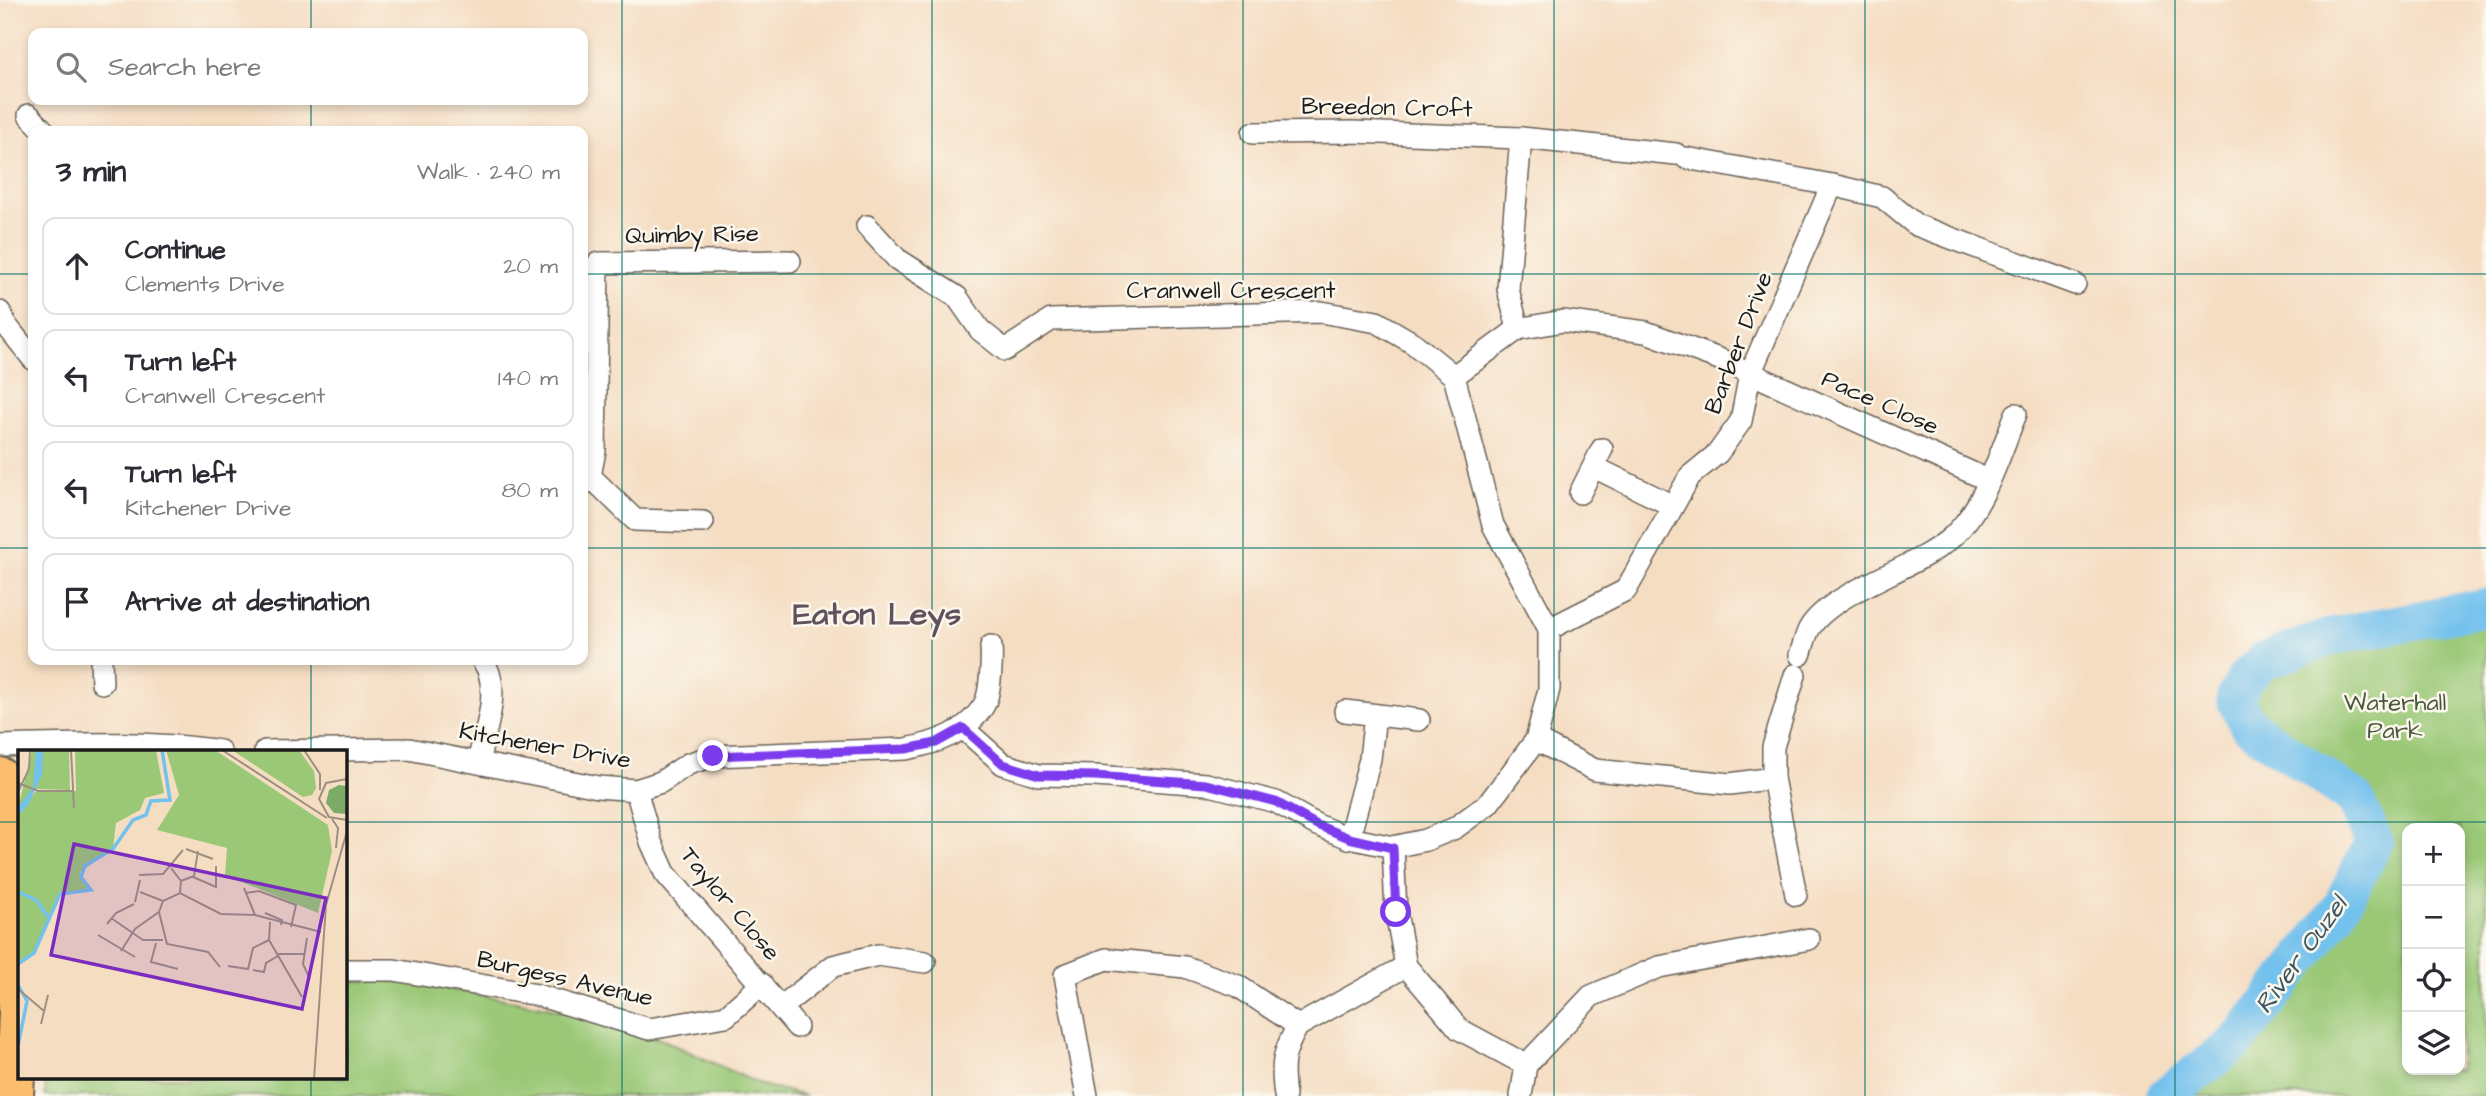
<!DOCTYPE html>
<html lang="en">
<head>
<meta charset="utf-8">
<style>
	:root { --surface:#fff; --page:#f2f2f3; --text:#2b2b33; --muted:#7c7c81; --line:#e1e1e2 }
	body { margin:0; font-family:"Architects Daughter",sans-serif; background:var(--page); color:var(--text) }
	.controls { position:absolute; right:21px; bottom:21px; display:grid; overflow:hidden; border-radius:14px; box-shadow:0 4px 10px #0003 }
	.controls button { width:63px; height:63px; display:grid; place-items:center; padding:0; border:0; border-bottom:2px solid var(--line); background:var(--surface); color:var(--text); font:35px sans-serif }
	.stop { position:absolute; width:21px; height:21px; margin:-16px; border:5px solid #7c3aed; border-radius:50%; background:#fff }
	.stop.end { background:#7c3aed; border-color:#fff; box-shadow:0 2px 7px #0008 }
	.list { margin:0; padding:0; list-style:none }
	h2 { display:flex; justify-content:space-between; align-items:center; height:91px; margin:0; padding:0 28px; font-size:30px }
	h2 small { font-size:23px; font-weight:400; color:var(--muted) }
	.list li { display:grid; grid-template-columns:46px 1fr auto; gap:21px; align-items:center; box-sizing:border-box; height:98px; margin:0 14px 14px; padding:0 14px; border:2px solid var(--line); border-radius:14px }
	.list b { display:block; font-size:26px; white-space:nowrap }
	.list p { margin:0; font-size:23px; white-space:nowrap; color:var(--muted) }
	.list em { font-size:23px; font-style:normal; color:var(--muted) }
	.icon { flex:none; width:38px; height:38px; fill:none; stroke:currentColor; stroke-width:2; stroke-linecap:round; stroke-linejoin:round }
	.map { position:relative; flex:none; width:2486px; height:1096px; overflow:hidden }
	.search { position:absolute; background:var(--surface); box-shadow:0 4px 10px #0003; left:28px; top:28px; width:560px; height:77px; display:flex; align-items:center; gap:18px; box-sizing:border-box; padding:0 24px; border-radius:14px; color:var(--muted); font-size:26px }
	.panel { position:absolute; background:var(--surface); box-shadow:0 4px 10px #0003; left:28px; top:126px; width:560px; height:539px; border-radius:14px }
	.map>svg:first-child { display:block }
	.green { fill:#9ac876; stroke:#5b7249; stroke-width:2; fill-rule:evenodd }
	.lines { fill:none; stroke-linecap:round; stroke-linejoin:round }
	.river { stroke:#73c1ed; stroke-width:38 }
	.street-casing { stroke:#686056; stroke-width:24 }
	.highway-casing { stroke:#686056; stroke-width:42 }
	.street { stroke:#fff; stroke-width:21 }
	.highway { stroke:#fbbd6e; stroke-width:38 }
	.route { stroke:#7c3aed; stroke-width:9 }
	.grid { fill:none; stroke:#0f766e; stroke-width:2; stroke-opacity:0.55 }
	.labels { text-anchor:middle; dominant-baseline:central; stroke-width:5; stroke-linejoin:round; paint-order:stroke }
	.street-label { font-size:24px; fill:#1c1c1c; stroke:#fbf7ec }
	.park-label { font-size:24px; fill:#48583c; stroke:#fbf7ec }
	.water-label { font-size:26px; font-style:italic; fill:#3a5665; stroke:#fbf7ec }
	.district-label { font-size:32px; font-weight:bold; fill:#60515c; stroke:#fbf7ec }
	.inset-river { fill:none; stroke:#73c1ed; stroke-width:3.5 }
	.inset-road { fill:none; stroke:#9e9080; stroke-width:2 }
	.view { fill:#7b2cbf; fill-opacity:0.15; stroke:#7b2cbf; stroke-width:3.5 }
	.inset-edge { fill:none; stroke:#1c1c1c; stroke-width:3.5 }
</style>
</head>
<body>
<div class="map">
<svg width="2486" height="1096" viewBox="0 0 2486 1096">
	<rect width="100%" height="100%" fill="#fbf7ec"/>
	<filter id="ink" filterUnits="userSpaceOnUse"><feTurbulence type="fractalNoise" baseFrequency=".0143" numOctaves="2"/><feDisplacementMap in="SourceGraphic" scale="14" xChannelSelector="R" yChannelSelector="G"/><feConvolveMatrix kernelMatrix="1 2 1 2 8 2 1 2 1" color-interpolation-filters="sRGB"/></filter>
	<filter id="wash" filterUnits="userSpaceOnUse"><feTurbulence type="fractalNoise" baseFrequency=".00686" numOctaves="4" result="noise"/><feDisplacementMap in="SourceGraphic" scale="28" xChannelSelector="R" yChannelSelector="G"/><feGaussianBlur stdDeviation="1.57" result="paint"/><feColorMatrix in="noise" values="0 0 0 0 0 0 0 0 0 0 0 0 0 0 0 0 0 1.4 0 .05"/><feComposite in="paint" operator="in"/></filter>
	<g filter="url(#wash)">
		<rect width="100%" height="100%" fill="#f5ddc2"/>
		<g class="green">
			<path d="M2486,607v489h-321l71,-52 102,-132 35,-70 -18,-43 -107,-74 -13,-26 10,-21 18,-17 71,-25zM2407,828h53v242h-53z"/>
			<polygon points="345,981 405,981 547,1007 661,1039 761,1085 806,1096 45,1096 46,1077 345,1077"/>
		</g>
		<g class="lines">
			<polyline class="river" points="2165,1096 2235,1044 2338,912 2374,842 2355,799 2248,725 2235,699 2245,678 2263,661 2334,636 2486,607"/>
		</g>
	</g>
	<g filter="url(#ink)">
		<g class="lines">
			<defs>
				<g id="street">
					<polyline points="29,115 44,131"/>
					<polyline points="1253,133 1352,132 1521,138 1508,289 1518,329"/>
					<polyline points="1521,138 1676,154"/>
					<polyline points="1686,158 1832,185 1882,197 1916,225 2075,284"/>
					<polyline points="867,226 897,259 957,297 980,330 1005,350 1051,320 1321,312 1377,322 1413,343 1454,376 1493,525 1549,629 1549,689 1536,740 1488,804 1455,828 1426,840 1393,847 1349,838 1317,825 1276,802 1206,784 1095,776 1039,775 1003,764 963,728"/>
					<polyline points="0,312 6,325 33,359"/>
					<polyline points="1454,376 1518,329 1563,321 1646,332 1719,359 1988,480"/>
					<polyline points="1594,467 1673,506"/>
					<polyline points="590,476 635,520 703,522"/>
					<polyline points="583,485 590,476 595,451 598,263 790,261"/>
					<polyline points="1580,493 1602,449"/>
					<polyline points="1549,629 1626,590 1690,476 1718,453 1741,421 1750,374 1832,185"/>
					<path d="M1800,655c3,-8 5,-18 9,-26 22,-38 106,-59 143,-92 33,-30 47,-82 64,-123"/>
					<polyline points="101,660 102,683"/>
					<polyline points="1795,675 1773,747 1773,778 1796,895"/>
					<polyline points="1345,711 1419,720"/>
					<polyline points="1536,740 1595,770 1730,784 1773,778"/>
					<path d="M0,746c71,-2 149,-6 220,5"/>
					<path d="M265,751l144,-2 189,38 38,3 25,-8 27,-18 25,-8 193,-7c31,-6 61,-16 78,-44 7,-12 8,-46 7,-59"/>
					<path d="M478,762c7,-31 25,-76 4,-102"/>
					<polyline points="636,790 651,842 665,873 797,1027"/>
					<polyline points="1349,838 1370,759 1375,715"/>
					<polyline points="1393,847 1396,912 1406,966 1459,1029 1526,1065"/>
					<polyline points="345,970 394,970 537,995 649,1029 726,1016 762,984"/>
					<polyline points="781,1007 833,966 878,955 925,962"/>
					<polyline points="1087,1096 1065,975 1106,959 1185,967 1238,986 1298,1026"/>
					<path d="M1285,1096c-4,-31 -3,-43 13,-70l108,-60"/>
					<polyline points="1521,1096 1526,1065 1591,996 1659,967 1809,939"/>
				</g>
				<polyline id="highway" points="0,777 13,873 18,1013 14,1096"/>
			</defs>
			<use href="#street" class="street-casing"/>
			<use href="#highway" class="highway-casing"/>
			<use href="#street" class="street"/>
			<use href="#highway" class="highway"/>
		</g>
	</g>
	<g class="lines" filter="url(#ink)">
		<polyline class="route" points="713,756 906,749 936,743 963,728 1003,764 1039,775 1095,776 1206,784 1276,802 1317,825 1349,838 1393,848 1396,912"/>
	</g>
	<path class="grid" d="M311,0v33M622,0v1096M932,0v1096M1243,0v1096M1554,0v1096M1865,0v1096M2175,0v1096M311,100v31M0,274h33M583,274h1903M0,548h33M583,548h1903M311,660v91M0,822h19M345,822h2141M311,1077v19"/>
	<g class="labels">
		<g class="street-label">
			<text transform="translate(1387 108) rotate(1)">Breedon Croft</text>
			<text transform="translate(692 235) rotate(-1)">Quimby Rise</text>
			<text x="1231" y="291">Cranwell Crescent</text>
			<text transform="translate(1739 343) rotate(-69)">Barber Drive</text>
			<text transform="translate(1880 403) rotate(24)">Pace Close</text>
			<text transform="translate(545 746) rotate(10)">Kitchener Drive</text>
			<text transform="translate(730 904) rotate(50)">Taylor Close</text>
			<text transform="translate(565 979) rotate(13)">Burgess Avenue</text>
		</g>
		<g class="park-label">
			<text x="2395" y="703">Waterhall<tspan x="2395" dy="28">Park</tspan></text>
		</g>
		<g class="water-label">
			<text transform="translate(2301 955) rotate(-54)">River Ouzel</text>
		</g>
		<g class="district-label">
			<text x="877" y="614">Eaton Leys</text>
		</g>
	</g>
	<g transform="translate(18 750)">
		<rect width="329" height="329" fill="#f5ddc2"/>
		<path d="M14,0h37l1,40 -36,-1 -16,19zM57,0h81l8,43 -19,5 -5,12 -24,13 -3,26 -33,23 11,18 -31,5 -26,58 -16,11v-147l17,-25 41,-1zM148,0h49l113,75 4,26 -14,62 -93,-38 2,-27 -70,-18 22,-35zM214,0h67l15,21 2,17 -4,7 -9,2z" fill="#9ac876"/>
		<path d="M321,35l8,1 -1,28 -12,-1 -8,-10 3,-13z" fill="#7bac67"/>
		<path d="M18,0h7l-1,25 -14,30 -10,11v-8l15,-21z" fill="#73c1ed"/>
		<path class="inset-river" d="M0,142l18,8 12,17M0,214l16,-11 26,-59 31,-4 -10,-13 4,-11 28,-17 20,-29 13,-5 5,-14 19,-1 -8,-50M0,235l9,16 -9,45"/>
		<path class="inset-road" d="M53,0l3,58M204,0l105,68M286,0l16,24v16M329,29l-21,4 -7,16 10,18 18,3M0,33l20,8h35M0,42l11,-23 1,-19M314,69l6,9 -2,20M168,99l27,10M153,118l10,13 -1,12M121,125l24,-1 20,-24M175,127l23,10v-21M163,131l13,-5 4,-25M226,138l11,27M122,142l23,9M228,143l13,-2 37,14 -5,22M117,152l5,-22M247,163l17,7 -1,5M203,164l34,1 66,17M93,168l32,22h20M252,172l-1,18 33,57M89,174l9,-11 18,-9M80,185l37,22M289,188l-4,26 7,15M138,193l-5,19 27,7M103,201l14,-22 24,-17M259,204h28M210,216l20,3 5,-21 16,-8M202,217l-12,-15 -41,-8 -8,-32 4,-11 17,-8 41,21M235,220l11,2 2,-9 12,-7M0,239l26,22M23,274l7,-29M296,329l12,-174 21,-74"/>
		<path class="view" d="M56,94l252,54 -24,111 -251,-54z"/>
		<rect width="329" height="329" class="inset-edge"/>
	</g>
</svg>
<div class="controls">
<button>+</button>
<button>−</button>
<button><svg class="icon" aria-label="locate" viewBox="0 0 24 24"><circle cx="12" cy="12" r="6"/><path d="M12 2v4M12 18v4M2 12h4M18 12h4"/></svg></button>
<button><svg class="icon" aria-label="layers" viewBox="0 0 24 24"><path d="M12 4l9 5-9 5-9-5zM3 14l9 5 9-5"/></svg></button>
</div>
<div class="stop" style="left:1396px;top:912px"></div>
<div class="stop end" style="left:713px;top:756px"></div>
<div class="search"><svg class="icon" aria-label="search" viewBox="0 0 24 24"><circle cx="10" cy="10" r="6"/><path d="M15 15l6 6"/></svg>Search here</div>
<section class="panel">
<h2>3 min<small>Walk · 240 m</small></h2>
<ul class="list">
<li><svg class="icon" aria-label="ahead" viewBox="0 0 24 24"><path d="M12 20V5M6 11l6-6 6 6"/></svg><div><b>Continue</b><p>Clements Drive</p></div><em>20 m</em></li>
<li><svg class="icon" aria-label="left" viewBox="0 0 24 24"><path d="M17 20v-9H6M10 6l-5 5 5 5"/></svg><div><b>Turn left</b><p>Cranwell Crescent</p></div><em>140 m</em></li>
<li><svg class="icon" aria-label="left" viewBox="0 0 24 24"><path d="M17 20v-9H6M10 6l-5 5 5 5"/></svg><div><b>Turn left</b><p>Kitchener Drive</p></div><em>80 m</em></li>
<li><svg class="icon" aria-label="arrive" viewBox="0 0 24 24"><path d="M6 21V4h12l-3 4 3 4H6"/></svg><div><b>Arrive at destination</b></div></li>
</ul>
</section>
</div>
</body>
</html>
